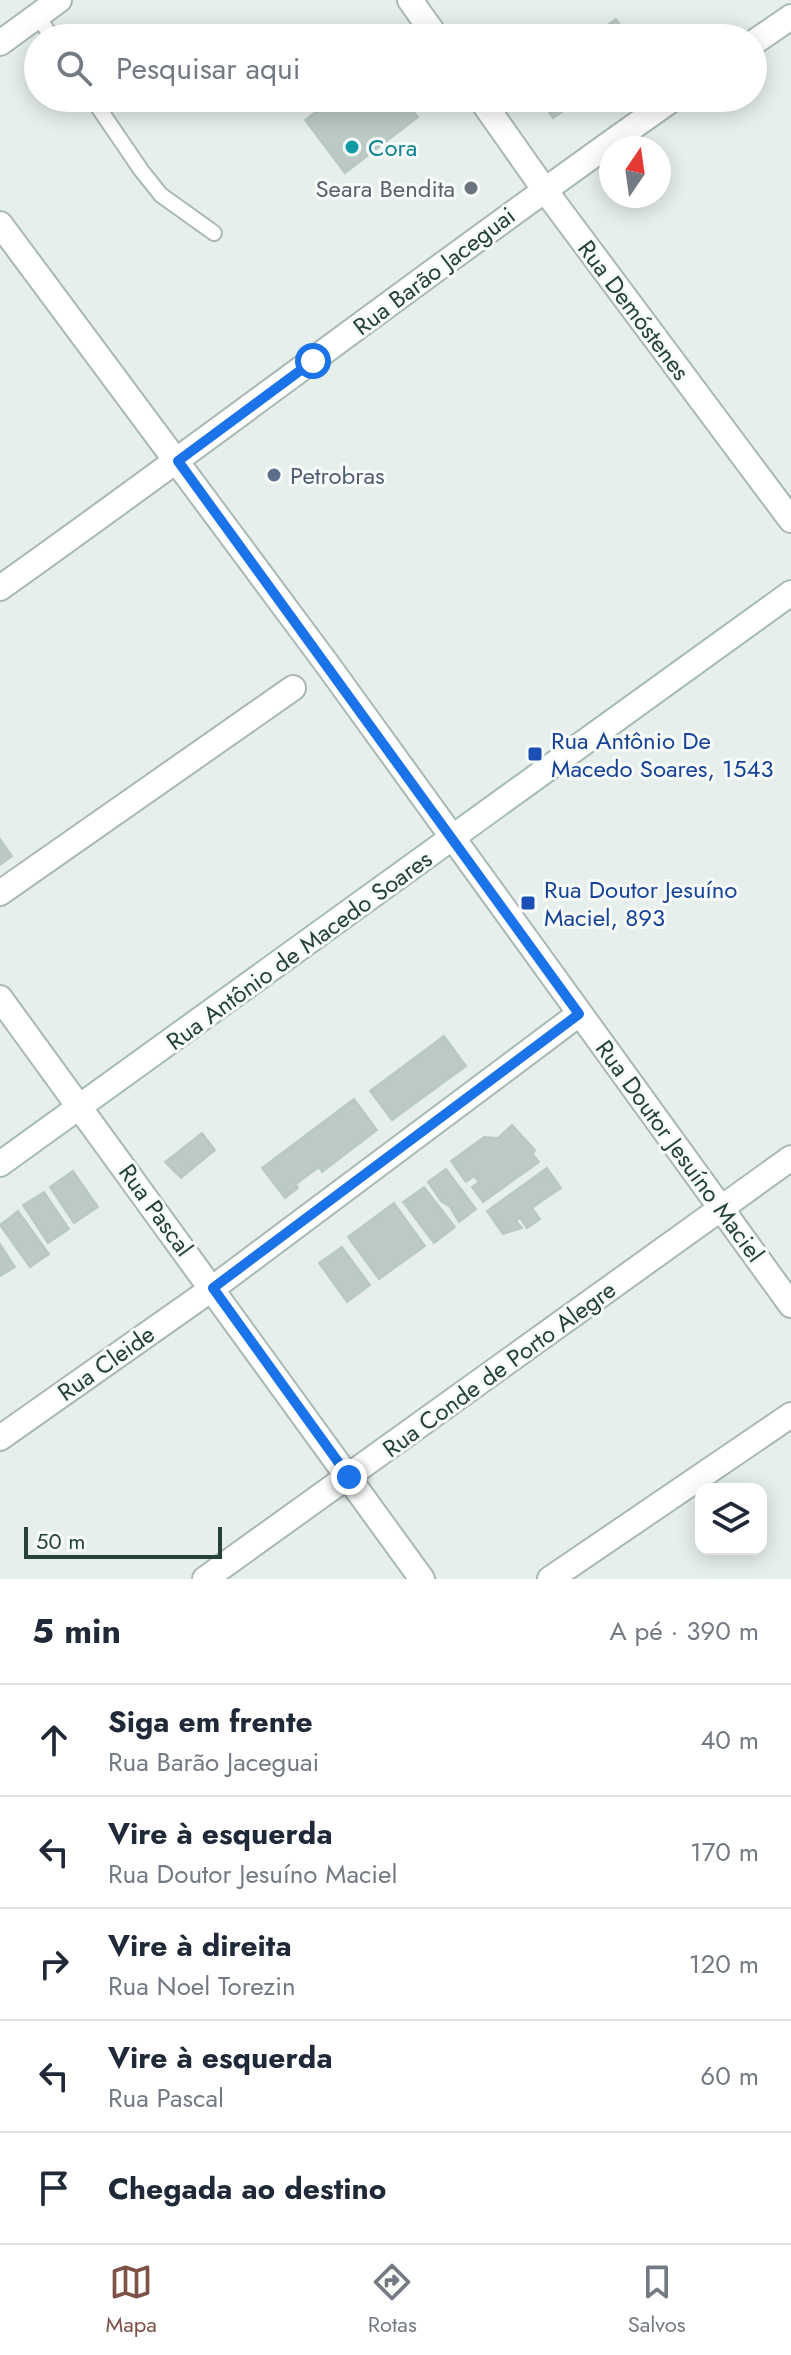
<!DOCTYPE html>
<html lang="pt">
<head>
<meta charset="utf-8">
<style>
	:root { --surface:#fff; --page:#f2f2f3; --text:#1f2937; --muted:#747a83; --line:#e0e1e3; --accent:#7f5249 }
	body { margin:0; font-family:Jost,sans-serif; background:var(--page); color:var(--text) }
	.controls { position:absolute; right:24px; bottom:24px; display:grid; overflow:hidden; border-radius:16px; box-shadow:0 4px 20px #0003 }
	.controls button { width:72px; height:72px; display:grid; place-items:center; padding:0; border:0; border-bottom:2px solid var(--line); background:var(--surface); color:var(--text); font:40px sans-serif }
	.compass { position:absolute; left:599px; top:136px; width:72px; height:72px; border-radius:50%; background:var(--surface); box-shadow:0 4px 20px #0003; rotate:13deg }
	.scale { position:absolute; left:24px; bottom:20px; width:198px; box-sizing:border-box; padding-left:8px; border:4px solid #24423a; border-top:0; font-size:22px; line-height:28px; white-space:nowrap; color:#24423a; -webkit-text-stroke:6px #f7fbf9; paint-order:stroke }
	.stop { position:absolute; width:24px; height:24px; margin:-18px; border:6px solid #1a73e8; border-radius:50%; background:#fff }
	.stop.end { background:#1a73e8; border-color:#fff; box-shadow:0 2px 8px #0008 }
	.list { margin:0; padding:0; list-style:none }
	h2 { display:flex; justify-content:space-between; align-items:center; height:104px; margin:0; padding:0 32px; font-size:34px }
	h2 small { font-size:26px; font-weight:400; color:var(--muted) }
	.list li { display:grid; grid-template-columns:52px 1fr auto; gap:24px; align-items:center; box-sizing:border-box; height:112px; padding:0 32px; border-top:2px solid var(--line) }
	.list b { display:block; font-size:30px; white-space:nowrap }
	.list p { margin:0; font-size:26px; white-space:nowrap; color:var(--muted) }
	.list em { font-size:26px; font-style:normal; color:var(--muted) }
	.icon { flex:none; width:44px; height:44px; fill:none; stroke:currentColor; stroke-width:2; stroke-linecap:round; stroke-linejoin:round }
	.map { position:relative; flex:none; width:791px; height:1579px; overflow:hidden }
	.search { position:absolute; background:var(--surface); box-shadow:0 4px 20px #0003; left:24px; right:24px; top:24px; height:88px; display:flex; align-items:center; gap:20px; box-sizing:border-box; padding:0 28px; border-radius:44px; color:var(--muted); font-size:30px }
	.sheet { height:664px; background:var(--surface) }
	nav { display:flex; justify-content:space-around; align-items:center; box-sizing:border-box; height:112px; border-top:2px solid var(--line); background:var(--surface); font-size:22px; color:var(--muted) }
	nav a { display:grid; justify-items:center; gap:4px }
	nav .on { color:var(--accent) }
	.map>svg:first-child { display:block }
	.building { fill:#bbcac4; stroke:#b8c9c2; stroke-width:2 }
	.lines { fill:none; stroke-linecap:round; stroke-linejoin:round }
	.service-casing { stroke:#a8b8b2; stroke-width:18 }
	.minor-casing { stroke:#a8b8b2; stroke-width:28 }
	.tertiary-casing { stroke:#a8b8b2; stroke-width:28 }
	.secondary-casing { stroke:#a4bbb3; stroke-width:28 }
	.service { stroke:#fff; stroke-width:14 }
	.minor { stroke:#fff; stroke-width:24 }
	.tertiary { stroke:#fff; stroke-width:24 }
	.secondary { stroke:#fff; stroke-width:24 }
	.route { stroke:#1a73e8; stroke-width:10 }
	.culture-dot { fill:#0f9aa8; stroke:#f7fbf9; stroke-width:3 }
	.worship-dot { fill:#6b7280; stroke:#f7fbf9; stroke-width:3 }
	.service-dot { fill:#5c6f8a; stroke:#f7fbf9; stroke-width:3 }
	.transit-dot { fill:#1a4fb4; stroke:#f7fbf9; stroke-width:3 }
	.labels { text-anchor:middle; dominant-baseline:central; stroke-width:6; stroke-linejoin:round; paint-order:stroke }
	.culture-label { font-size:24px; fill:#0d838f; stroke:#f7fbf9; text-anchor:start }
	.worship-label { font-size:24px; fill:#5b616d; stroke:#f7fbf9; text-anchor:end }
	.street-label { font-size:24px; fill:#24423a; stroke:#f7fbf9 }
	.service-label { font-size:24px; fill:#4e5e75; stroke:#f7fbf9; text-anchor:start }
	.transit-label { font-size:24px; fill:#164399; stroke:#f7fbf9; text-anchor:start }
</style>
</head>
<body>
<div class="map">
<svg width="791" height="1579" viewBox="0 0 791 1579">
	<rect width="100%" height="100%" fill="#e6efeb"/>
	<g class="building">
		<polygon points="616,19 629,38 589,38"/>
		<polygon points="334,98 403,98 418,117 345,173 305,120"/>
		<polygon points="540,98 582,98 553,118"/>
		<polygon points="0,839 12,856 0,865"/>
		<polygon points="444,1036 466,1066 392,1120 370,1091"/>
		<polygon points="354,1099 377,1130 322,1172 319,1167 296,1184 298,1188 285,1198 262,1168"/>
		<polygon points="512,1125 535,1150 533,1154 539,1162 483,1202 472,1187 479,1182 474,1176 466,1182 451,1161 484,1137 498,1138"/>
		<polygon points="202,1133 215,1150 181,1178 165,1162"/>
		<polygon points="547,1168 561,1188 532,1208 540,1219 527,1228 520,1218 516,1221 522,1228 503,1234 487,1211"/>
		<polygon points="446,1169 476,1209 459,1222 450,1207 441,1201 428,1182"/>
		<polygon points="73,1171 98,1207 74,1223 50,1187"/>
		<polygon points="424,1187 455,1227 434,1243 403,1202"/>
		<polygon points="44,1192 69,1229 48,1243 23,1205"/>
		<polygon points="394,1203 425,1246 379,1279 348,1237"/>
		<polygon points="18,1211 49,1254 30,1267 0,1225"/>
		<polygon points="0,1244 15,1267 0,1276"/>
		<polygon points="342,1247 370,1285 347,1302 319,1263"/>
	</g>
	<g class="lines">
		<defs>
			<g id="service">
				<polyline points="38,16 52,38"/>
				<polyline points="92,98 141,170 161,195 214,233"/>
			</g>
			<g id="minor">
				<polyline points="410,0 437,38"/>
				<polyline points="0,43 59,0"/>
				<polyline points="753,43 791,17"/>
				<polyline points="480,98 544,189 791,520"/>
				<path d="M0,588c227,-161 447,-331 674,-490"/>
				<polyline points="0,893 293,688"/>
				<polyline points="0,998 422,1579"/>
				<polyline points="0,1438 213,1288 579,1014"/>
				<polyline points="205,1579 791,1158"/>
				<polyline points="550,1579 791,1415"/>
			</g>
			<polyline id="tertiary" points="0,224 327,664 791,1305"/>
			<polyline id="secondary" points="0,1164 791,593"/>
		</defs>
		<use href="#service" class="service-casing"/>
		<use href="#minor" class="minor-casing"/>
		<use href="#tertiary" class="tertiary-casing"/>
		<use href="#secondary" class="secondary-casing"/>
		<use href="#service" class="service"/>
		<use href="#minor" class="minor"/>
		<use href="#tertiary" class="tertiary"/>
		<use href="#secondary" class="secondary"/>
	</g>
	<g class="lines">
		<polyline class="route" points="313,361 178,461 579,1014 213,1288 349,1477"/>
	</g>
	<circle class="culture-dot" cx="352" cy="147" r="8"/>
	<circle class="worship-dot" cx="471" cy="188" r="8"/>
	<circle class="service-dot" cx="274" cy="475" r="8"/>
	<g class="transit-dot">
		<rect x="527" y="746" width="16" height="16" rx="4"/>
		<rect x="520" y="895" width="16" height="16" rx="4"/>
	</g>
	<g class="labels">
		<g class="culture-label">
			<text x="368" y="147">Cora</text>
		</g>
		<g class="worship-label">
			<text x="455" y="188">Seara Bendita</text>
		</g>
		<g class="street-label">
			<text transform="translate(434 271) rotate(-37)">Rua Barão Jaceguai</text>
			<text transform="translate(634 310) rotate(53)">Rua Demóstenes</text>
			<text transform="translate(299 950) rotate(-36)">Rua Antônio de Macedo Soares</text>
			<text transform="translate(680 1151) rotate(54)">Rua Doutor Jesuíno Maciel</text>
			<text transform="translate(156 1210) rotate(54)">Rua Pascal</text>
			<text transform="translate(106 1363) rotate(-35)">Rua Cleide</text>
			<text transform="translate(499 1369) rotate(-36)">Rua Conde de Porto Alegre</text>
		</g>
		<g class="service-label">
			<text x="290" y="475">Petrobras</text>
		</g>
		<g class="transit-label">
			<text x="551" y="740">Rua Antônio De<tspan x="551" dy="28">Macedo Soares, 1543</tspan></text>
			<text x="544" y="889">Rua Doutor Jesuíno<tspan x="544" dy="28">Maciel, 893</tspan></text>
		</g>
	</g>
</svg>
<div class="controls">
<button><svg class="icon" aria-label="layers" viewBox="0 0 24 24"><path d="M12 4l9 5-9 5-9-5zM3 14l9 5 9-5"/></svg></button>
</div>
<svg class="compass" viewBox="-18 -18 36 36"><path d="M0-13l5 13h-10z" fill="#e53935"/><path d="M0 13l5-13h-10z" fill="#747a83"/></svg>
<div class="scale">50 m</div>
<div class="stop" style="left:313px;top:361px"></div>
<div class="stop end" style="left:349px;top:1477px"></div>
<div class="search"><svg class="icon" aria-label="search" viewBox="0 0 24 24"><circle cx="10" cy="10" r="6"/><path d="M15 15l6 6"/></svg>Pesquisar aqui</div>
</div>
<section class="sheet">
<h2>5 min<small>A pé · 390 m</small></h2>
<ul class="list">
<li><svg class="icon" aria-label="ahead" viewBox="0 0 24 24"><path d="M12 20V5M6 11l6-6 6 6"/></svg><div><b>Siga em frente</b><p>Rua Barão Jaceguai</p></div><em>40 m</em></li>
<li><svg class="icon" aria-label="left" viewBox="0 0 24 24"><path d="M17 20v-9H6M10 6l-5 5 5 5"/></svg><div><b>Vire à esquerda</b><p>Rua Doutor Jesuíno Maciel</p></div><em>170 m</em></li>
<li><svg class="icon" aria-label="right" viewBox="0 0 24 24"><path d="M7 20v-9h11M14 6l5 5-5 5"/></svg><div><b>Vire à direita</b><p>Rua Noel Torezin</p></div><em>120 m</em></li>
<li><svg class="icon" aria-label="left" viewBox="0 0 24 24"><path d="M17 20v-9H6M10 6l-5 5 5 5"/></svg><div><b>Vire à esquerda</b><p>Rua Pascal</p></div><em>60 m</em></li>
<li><svg class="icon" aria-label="arrive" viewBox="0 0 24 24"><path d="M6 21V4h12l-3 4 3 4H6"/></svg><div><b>Chegada ao destino</b></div></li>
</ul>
</section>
<nav>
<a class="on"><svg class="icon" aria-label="map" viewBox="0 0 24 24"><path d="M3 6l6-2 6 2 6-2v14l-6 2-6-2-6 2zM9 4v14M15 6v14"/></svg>Mapa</a>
<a><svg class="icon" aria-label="directions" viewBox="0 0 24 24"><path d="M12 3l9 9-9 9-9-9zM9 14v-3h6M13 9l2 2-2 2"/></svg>Rotas</a>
<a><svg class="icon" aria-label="saved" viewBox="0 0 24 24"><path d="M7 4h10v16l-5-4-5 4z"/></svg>Salvos</a>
</nav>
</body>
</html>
